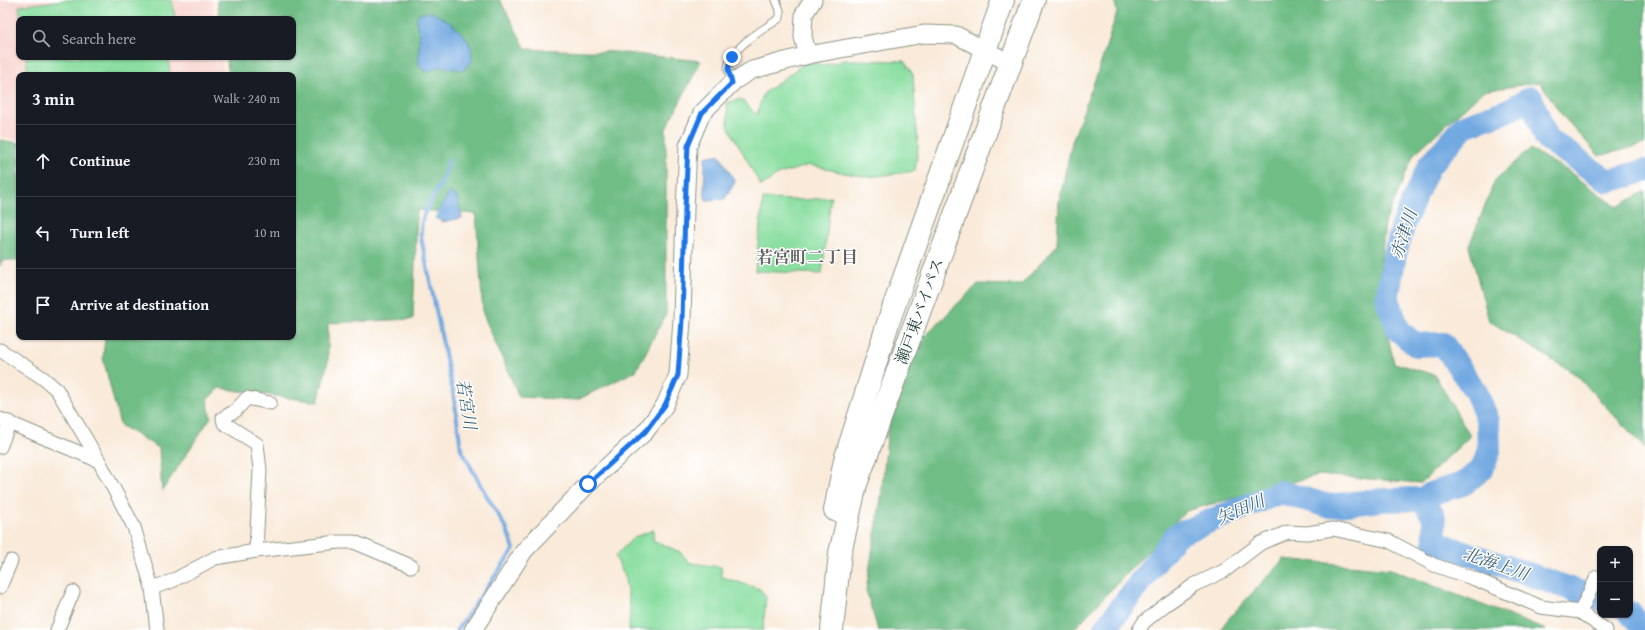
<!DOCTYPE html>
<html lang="en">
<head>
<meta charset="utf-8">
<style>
	:root { --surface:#171b24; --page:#242831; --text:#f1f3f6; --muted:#9ea1a6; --line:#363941 }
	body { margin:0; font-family:"Gentium Book Plus","Noto Serif JP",serif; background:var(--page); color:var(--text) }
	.controls { position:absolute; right:12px; bottom:12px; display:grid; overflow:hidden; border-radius:8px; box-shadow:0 1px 3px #0004 }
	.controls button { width:36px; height:36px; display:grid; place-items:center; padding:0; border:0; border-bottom:1px solid var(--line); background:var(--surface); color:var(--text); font:20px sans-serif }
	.stop { position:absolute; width:12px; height:12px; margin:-9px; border:3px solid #1a73e8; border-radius:50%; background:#fff }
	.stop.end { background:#1a73e8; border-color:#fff; box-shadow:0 1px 4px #0008 }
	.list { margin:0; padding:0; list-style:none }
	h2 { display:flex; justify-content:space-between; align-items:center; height:52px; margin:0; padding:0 16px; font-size:17px }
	h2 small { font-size:13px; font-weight:400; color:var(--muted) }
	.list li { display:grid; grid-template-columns:26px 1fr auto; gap:12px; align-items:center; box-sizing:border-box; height:72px; padding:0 16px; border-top:1px solid var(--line) }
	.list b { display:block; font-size:15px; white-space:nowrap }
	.list em { font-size:13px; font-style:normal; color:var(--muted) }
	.icon { flex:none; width:22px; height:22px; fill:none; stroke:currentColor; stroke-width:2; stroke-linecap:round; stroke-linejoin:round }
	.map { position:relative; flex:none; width:1645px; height:630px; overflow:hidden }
	.search { position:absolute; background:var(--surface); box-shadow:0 1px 3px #0004; left:16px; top:16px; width:280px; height:44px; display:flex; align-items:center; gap:10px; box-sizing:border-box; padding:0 14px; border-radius:8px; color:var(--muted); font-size:15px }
	.panel { position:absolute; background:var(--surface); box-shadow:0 1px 3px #0004; left:16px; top:72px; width:280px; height:268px; border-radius:8px }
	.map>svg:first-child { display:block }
	.built { fill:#f7d0ca }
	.green { fill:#8adea0; stroke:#548e6a }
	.forest { fill:#6fbd86; stroke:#477d5d }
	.water { fill:#72a9e1; stroke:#48738a }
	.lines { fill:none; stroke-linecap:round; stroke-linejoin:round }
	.stream { stroke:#72a9e1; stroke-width:4 }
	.river { stroke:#72a9e1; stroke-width:24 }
	.service-casing { stroke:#8c9486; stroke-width:9 }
	.minor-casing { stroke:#8c9486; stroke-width:15 }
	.tertiary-casing { stroke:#8c9486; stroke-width:19 }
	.trunk-casing { stroke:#8c9486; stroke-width:24 }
	.service { stroke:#fff; stroke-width:7 }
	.minor { stroke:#fff; stroke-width:13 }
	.tertiary { stroke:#fff; stroke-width:17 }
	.trunk { stroke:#fff; stroke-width:22 }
	.route { stroke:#1a73e8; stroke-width:5 }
	.labels { text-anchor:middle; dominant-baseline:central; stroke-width:3; stroke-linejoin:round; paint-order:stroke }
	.street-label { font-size:16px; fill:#1f3d34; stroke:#fff }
	.water-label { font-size:17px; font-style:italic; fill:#3c6371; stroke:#fff }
	.neighbourhood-label { font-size:17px; font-weight:bold; fill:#666165; stroke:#fff }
</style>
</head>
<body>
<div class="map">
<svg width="1645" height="630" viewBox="0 0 1645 630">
	<rect width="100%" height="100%" fill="#fff"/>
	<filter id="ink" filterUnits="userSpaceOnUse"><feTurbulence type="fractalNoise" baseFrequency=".025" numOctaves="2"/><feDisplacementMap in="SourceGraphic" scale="8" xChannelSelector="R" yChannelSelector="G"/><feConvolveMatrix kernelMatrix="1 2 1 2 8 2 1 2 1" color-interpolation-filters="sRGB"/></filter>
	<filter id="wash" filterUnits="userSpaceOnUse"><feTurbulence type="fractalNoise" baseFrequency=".012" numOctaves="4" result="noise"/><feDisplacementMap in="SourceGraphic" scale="16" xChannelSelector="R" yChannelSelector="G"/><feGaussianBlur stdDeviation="0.9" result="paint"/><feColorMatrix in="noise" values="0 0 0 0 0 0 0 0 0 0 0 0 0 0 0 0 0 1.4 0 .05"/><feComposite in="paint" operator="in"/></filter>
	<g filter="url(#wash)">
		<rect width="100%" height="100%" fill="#f9ead9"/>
		<polygon class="built" points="0,0 212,0 215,19 19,19 19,57 221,57 224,75 19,75 19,140 0,136"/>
		<g class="green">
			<polygon points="64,0 172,0 175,19 21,19 19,6"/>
			<polygon points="26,57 168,57 170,75 28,75"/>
			<polygon points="845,60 905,61 913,75 918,147 915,171 870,177 844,173 810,165 779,174 761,186 728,126 727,103 741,99 757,115 763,94 803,64 814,63 825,65"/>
			<polygon points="831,197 822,274 755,271 763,199 805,200"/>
			<polygon points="654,530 653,540 680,552 690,563 721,567 722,577 760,589 766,597 763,630 629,630 630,608 624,574 615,556 634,537"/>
		</g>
		<g class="forest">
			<polygon points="217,0 500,0 526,49 615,52 701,61 666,129 666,314 636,371 577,400 519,397 483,314 476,214 417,210 413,319 328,323 328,361 318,402 219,388 207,400 211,417 162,491 159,448 120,425 103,358 105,337 293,337 293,75 229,75 226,57 293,57 293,19 220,19"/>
			<polygon points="1114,0 1645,0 1645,144 1599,156 1561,114 1540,82 1483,91 1414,154 1385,223 1378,292 1394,363 1435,375 1470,436 1421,483 1318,475 1186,511 1073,630 878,630 866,590 881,498 889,418 907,353 978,284 1021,285 1057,245 1059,201 1072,142 1102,60 1117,12"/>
			<polygon points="0,140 19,143 19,261 2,260 0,266"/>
			<polygon points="1530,149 1568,171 1617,207 1645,191 1645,448 1575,374 1489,321 1469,246 1495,180"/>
			<polygon points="1284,559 1391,569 1546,630 1220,630 1228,619"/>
		</g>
		<g class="water">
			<path d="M430,12c15,5 36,20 41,36 1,4 1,9 1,13l-8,9c-9,0 -18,-4 -26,-3 -4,1 -8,5 -12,4 -4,-1 -5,-3 -7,-6v-31l-3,-15 3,-5z"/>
			<polygon points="719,154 735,182 725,199 706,200 704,192 705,157"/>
			<polygon points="449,192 457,197 462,218 443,222 435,218"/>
		</g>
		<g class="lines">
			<path class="stream" d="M449,160c-2,7 -4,15 -7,21 -11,22 -22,29 -21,56l33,161 7,51 24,44 22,37 7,19 -57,81"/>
			<g class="river">
				<polyline points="1422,499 1434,517 1435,542 1600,599"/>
				<polyline points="1630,613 1645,629"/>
				<polyline points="1104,630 1176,535 1281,492 1328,506 1382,500 1422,499 1433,493 1463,484 1482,469 1489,451 1488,421 1476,392 1443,344 1416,345 1399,331 1387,299 1395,254 1404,223 1417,192 1429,166 1464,126 1509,110 1531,98 1546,138 1608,181 1645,171"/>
			</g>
		</g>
	</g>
	<g filter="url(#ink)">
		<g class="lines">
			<defs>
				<path id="service" d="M732,83c-1,-5 -4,-11 -4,-16 3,-20 36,-38 52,-49v-8l-4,-10"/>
				<g id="minor">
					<polyline points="0,350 43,378 57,390 99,461 134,527 152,588 157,630"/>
					<polyline points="0,419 99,461"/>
					<polyline points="0,447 10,422"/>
					<polyline points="256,551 260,470 257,444 224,423 223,418 235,411 247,398 270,403"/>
					<polyline points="0,587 11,561"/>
					<polyline points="152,588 172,581 215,558 256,551 339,542 354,542 411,566"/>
					<polyline points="1580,612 1597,577"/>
					<polyline points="57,630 73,592"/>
					<polyline points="1139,630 1144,622 1165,605 1194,585 1224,571 1261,543 1288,532 1307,533 1333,529 1389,541 1434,565 1475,579 1541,607 1580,612 1606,630"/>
				</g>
				<g id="tertiary">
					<polyline points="808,55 924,34 956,35 1010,63"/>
					<polyline points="473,630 524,551 588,484 645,432 665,405 678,375 682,320 685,209 688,146 702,113 734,81 752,70 808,55 803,37 804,14 813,0"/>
				</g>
				<g id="trunk">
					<polyline points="835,510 845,460 889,320 1003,0"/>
					<polyline points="832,630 840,553 856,484 1034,0"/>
				</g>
			</defs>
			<use href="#service" class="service-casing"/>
			<use href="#minor" class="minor-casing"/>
			<use href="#tertiary" class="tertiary-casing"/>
			<use href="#trunk" class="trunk-casing"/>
			<use href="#service" class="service"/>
			<use href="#minor" class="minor"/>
			<use href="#tertiary" class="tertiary"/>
			<use href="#trunk" class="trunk"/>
		</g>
	</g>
	<g class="lines" filter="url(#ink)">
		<polyline class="route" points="588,484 645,432 665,405 678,375 682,320 685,209 688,146 702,113 732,83 728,69 732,57"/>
	</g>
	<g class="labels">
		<g class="street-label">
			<text transform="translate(919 311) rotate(-70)">瀬戸東バイパス</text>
		</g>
		<g class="water-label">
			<text transform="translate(1403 234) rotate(-72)">赤津川</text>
			<text transform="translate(467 404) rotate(81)">若宮川</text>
			<text transform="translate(1240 509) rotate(-23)">矢田川</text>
			<text transform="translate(1496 563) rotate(19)">北海上川</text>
		</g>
		<g class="neighbourhood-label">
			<text x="807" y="256">若宮町二丁目</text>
		</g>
	</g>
</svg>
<div class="controls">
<button>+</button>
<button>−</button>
</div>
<div class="stop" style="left:588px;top:484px"></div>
<div class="stop end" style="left:732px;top:57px"></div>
<div class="search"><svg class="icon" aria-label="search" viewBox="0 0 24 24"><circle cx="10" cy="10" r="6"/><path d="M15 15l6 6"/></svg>Search here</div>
<section class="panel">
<h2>3 min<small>Walk · 240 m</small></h2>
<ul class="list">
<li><svg class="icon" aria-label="ahead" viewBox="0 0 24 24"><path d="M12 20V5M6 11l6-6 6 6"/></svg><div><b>Continue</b></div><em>230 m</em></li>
<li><svg class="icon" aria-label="left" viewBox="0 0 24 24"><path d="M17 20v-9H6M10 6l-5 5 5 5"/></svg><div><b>Turn left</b></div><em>10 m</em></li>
<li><svg class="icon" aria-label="arrive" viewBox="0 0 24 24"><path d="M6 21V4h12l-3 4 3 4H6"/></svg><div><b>Arrive at destination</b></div></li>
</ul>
</section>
</div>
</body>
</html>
